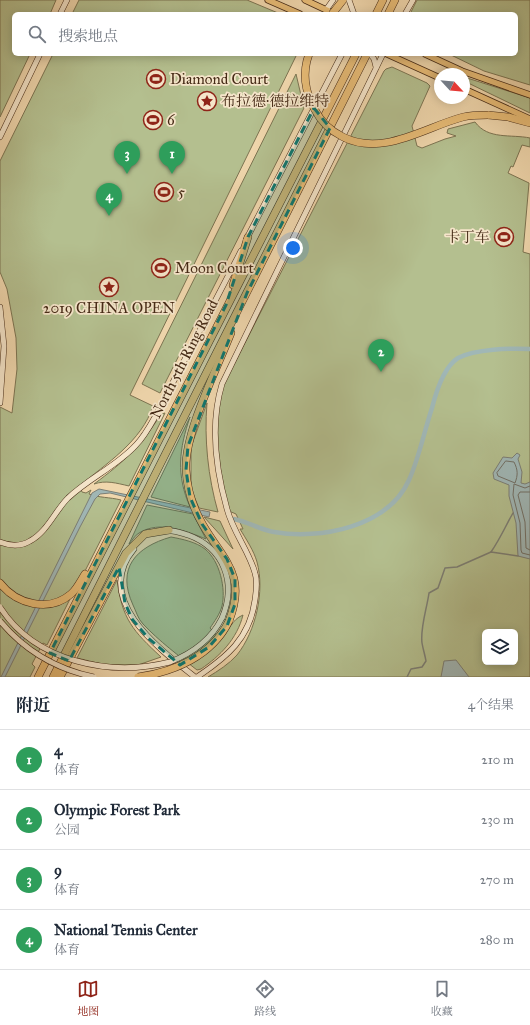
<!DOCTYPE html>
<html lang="zh">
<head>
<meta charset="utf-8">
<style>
	:root { --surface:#fff; --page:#f6f6f7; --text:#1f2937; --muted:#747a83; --line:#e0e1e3; --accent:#8f2418 }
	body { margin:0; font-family:"IM FELL Great Primer","Noto Serif SC",serif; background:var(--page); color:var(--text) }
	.controls { position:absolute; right:12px; bottom:12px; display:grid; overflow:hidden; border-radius:6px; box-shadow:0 2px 10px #0003 }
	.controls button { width:36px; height:36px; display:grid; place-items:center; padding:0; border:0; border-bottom:1px solid var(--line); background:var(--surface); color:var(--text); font:20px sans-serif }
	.compass { position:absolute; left:434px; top:68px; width:36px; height:36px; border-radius:50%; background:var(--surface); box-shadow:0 2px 10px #0003; rotate:116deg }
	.you { position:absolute; left:293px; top:248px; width:14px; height:14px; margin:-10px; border:3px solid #fff; border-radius:50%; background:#1a73e8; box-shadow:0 0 0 6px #1a73e833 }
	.badge { display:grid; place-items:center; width:26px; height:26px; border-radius:50%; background:var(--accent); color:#fff; font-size:13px; font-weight:700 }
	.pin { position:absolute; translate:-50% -33px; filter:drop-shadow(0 1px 2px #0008) }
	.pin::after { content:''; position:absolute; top:21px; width:14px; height:12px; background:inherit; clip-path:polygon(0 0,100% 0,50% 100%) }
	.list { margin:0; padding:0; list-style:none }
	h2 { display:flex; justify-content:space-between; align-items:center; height:52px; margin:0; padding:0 16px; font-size:17px }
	h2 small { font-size:13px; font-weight:400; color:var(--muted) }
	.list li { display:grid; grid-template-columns:26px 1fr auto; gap:12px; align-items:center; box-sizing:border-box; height:60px; padding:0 16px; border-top:1px solid var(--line) }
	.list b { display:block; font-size:15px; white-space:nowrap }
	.list p { margin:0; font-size:13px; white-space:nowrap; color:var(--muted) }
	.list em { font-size:13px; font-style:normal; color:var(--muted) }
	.icon { flex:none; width:22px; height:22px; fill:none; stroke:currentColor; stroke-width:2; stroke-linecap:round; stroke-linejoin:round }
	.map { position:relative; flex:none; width:530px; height:677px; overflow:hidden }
	.search { position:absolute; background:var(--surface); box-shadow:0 2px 10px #0003; left:12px; right:12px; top:12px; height:44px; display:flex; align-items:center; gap:10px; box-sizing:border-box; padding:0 14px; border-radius:6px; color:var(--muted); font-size:15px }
	.sheet { height:292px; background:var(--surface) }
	nav { display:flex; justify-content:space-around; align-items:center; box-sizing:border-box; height:56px; border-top:1px solid var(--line); background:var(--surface); font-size:11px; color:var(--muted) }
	nav a { display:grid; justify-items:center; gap:2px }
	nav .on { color:var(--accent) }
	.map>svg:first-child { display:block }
	.green { fill:#b4bf8f; stroke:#7c7452; fill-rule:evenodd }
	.water { fill:#a0b7b6; stroke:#7c7f76 }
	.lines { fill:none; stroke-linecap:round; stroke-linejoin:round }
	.shore { stroke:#727066; stroke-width:1 }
	.stream { stroke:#7c7f76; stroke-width:1.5 }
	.canal { stroke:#a0b7b6; stroke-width:4.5 }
	.secondary-casing { stroke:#452a16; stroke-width:6 }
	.primary-casing { stroke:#452a16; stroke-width:7 }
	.highway-casing { stroke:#452a16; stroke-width:8 }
	.secondary { stroke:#f5e5ca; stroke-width:5 }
	.primary { stroke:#e8bc76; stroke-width:5.5 }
	.highway { stroke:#e8bc76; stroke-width:7 }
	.secondary-bridge-casing { stroke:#452a16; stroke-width:6; stroke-linecap:butt }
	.highway-bridge-casing { stroke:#452a16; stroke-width:8; stroke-linecap:butt }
	.secondary-bridge { stroke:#f5e5ca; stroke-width:5 }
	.highway-bridge { stroke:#e8bc76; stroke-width:7 }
	.marked { fill:#0f766e; fill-opacity:0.2; stroke:#0f766e; stroke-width:3; stroke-dasharray:8 5; stroke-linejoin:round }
	.labels { text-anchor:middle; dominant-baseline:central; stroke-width:3.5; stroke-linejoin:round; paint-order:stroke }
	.poi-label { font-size:15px; fill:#452a16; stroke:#f5e5ca; text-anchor:start }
	.street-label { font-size:15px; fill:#452a16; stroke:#f5e5ca }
</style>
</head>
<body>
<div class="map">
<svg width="530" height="677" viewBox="0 0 530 677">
	<rect width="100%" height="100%" fill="#f0d7ad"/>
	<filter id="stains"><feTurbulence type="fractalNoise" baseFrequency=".005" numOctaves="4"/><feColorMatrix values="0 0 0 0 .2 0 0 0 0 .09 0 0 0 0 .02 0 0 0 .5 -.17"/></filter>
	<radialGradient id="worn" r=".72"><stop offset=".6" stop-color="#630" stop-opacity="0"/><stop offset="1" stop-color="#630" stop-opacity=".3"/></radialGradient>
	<g class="green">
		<polygon points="0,0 56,0 50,14 14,14 14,54 30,54 0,117"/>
		<polygon points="79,0 247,0 278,13 72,14"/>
		<polygon points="417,0 530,0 530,85 484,71 449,54 516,54 516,14 410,14"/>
		<path d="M53,54h244l-167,341 23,11c-11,35 -47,58 -74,80l3,6 4,1 5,-3 -2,4c11,4 20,3 32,6l-36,71 -18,29 3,-1 -23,46 -4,-2 -11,21 3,3 -5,10h-30v-270l12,6 5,-44 -1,-31 -9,-49 -7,-17v-111z"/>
		<path d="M392,67l35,16 3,3 -18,40 5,20 5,2 23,-9 11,-3 -9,-3 1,-4 27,-7c13,18 36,12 55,16v9l-8,-2 -9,22 -2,-1 -3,7 21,10 -6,69 7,2v423h-322c10,-6 21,-13 29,-22 19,-24 28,-64 20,-93 -3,-11 -11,-23 -17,-33h3l-7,-15 -7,-3c-9,-34 -14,-72 -12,-107 1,-7 5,-14 7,-20l160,-313 2,-2zM485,632h30v30h-30z"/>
		<polygon points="296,74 304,108 160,393 142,384"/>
		<polygon points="464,77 530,98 530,113 464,81"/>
		<path d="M207,403c-3,36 1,74 11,109l-19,-4 -8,-19v-42z"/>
		<path d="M165,413l-36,73c-13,-3 -23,-6 -35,-2 30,-22 47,-38 67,-70z"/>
		<path d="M190,417c-11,32 -14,58 0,90l-39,-10z"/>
		<path d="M147,505l46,9 13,25c-20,-8 -46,-19 -67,-6 -4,2 -7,8 -10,11z"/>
		<polygon points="204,517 220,521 233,549"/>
		<path d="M171,537c11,2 25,5 34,12 15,12 21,40 17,57 -2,8 -8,16 -12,22l11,12c9,-10 10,-20 22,-25 -6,24 -23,41 -42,54l-4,1c-18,-14 -38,-29 -54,-46 -5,-5 -7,-13 -10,-19 -17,-37 3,-58 38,-68z"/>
		<path d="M117,580c5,39 16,51 44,77l-23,8h-32l-29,-7z"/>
	</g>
	<g class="water">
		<polygon points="517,453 520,455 518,459 522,472 521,483 525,484 530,482 530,559 518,556 516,523 509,496 509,485 494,479 493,473 503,457 512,458"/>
		<polygon points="99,489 210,512 209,517 110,493 100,494 95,499 80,527 5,677 1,677 92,493"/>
		<polygon points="456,660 469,677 441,677 444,661"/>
	</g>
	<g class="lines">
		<g class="shore">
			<path d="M506,461l8,1c4,8 4,13 1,21l-17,-7 -1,-3z"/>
			<polyline points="530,486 525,488 514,484 513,495 520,523 521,550 522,553 530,555"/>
			<polyline points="530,492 520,492 518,495 525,522 526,548 530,550"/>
		</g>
		<g class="stream">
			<path d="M491,552c9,-13 14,-25 22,-39"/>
			<path d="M407,677l4,-8 11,-2 4,-6c-1,-6 -3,-12 -4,-18 -2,-15 5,-35 7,-50l9,-5 7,-20 12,-1 34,-15 27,4"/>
		</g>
		<path class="canal" d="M234,519c14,3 27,11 40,13 46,8 114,-5 135,-52 10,-22 15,-48 23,-72 4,-16 12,-41 26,-50 17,-9 53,-10 72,-9"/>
		<defs>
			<g id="secondary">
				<polyline points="349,0 354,14"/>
				<polyline points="326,10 333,0"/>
				<polyline points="60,14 67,0"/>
				<polyline points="405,14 413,0"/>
				<polyline points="370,54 374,59 376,67"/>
				<polyline points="0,137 40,54"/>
				<polyline points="246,240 342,54"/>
				<polyline points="0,307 4,346 0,403"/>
				<path d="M167,531c6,-1 14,2 21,4 36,13 49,48 34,83"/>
				<path d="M0,542c10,4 20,5 30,-1 17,-9 25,-30 38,-43 21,-20 49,-32 68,-53 8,-8 14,-19 19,-28l86,-166"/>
				<path d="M134,549c-42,50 25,100 61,128"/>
				<path d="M197,677c30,-20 53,-39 58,-77 1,-8 3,-18 0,-27 -6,-22 -22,-41 -28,-64 -11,-39 -17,-85 -5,-125l161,-330"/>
			</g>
			<g id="primary">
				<polyline points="268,0 300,14"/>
				<polyline points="305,0 335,14"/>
				<polyline points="387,54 440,78"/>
				<polyline points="425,54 462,71 530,95"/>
				<polyline points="464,89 530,119"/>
			</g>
			<g id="highway">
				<polyline points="376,14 383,0"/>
				<polyline points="388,14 395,0"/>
				<polyline points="488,115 508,117 530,123"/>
				<polyline points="233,285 248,237"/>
				<path d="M0,583c16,21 49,30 71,11 6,-5 10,-14 14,-20"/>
				<path d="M229,621c18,-46 -5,-60 -26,-96 -10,-17 -16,-35 -17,-55 -2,-37 31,-101 45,-137"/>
				<polyline points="38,677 356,54"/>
				<polyline points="53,677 367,54"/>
				<polyline points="60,677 126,553 145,534 169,530"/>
			</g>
		</defs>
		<use href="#secondary" class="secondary-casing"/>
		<use href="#primary" class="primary-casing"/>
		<use href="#highway" class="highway-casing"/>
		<use href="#secondary" class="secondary"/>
		<use href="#primary" class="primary"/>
		<use href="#highway" class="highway"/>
		<defs>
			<g id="secondary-bridge">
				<path d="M0,607c35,55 110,70 170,55 23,-9 41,-22 52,-44"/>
				<path d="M0,621c25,30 55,48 94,56"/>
			</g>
			<g id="highway-bridge">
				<polyline points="332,14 343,0"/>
				<path d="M309,54c-7,19 -4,38 6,56 6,12 16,21 28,27 40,20 82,-10 120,-20 8,-2 17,-2 25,-2"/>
				<path d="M138,677c36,-5 74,-21 91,-56"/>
			</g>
		</defs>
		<use href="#secondary-bridge" class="secondary-bridge-casing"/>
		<use href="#highway-bridge" class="highway-bridge-casing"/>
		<use href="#secondary-bridge" class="secondary-bridge"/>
		<use href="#highway-bridge" class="highway-bridge"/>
	</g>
	<path class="marked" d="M314,108l16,20 -83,165 -59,153 -2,24 4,27 12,27 25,35 8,20v25l-8,22 -18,21 -29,18 -32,-27 -16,-19 -7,-16 -6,-36 -50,94 -19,-8 176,-348 22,-68z"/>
	<defs>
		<symbol id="stadium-ring" viewBox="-11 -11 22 22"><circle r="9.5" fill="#f5e5ca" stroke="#8f2418" stroke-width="1.5"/><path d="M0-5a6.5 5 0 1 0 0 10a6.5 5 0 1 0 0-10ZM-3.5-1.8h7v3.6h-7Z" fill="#8f2418"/></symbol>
		<symbol id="sight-ring" viewBox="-11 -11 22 22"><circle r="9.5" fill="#f5e5ca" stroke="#8f2418" stroke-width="1.5"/><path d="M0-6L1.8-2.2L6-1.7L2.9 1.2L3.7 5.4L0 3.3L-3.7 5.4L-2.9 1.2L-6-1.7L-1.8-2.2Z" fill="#8f2418"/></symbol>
	</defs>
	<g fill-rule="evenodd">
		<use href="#stadium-ring" x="145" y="68" width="22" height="22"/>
		<use href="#sight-ring" x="196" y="90" width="22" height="22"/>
		<use href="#stadium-ring" x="142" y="109" width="22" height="22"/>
		<use href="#stadium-ring" x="153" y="181" width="22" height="22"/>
		<use href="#stadium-ring" x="493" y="226" width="22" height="22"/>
		<use href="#stadium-ring" x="150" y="257" width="22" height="22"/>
		<use href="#sight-ring" x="98" y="276" width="22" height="22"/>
	</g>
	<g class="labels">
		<g class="poi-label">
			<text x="170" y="79">Diamond Court</text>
			<text x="221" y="101">布拉德·德拉维特</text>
			<text x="167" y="120">6</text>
			<text x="178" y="192">5</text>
			<text x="490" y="237" text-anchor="end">卡丁车</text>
			<text x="175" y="268">Moon Court</text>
			<text x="109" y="308" text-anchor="middle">2019 CHINA OPEN</text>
		</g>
		<g class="street-label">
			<text transform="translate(184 359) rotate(-63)">North 5th Ring Road</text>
		</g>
	</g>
	<rect width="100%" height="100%" filter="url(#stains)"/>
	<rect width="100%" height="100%" fill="url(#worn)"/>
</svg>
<div class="controls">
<button><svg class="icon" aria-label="layers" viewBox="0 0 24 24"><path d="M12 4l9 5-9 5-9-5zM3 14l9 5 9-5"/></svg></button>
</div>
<svg class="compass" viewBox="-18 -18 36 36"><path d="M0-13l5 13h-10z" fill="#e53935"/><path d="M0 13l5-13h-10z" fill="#747a83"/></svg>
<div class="you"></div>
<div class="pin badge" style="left:172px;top:174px;background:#2e9e5b">1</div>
<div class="pin badge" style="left:381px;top:372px;background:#2e9e5b">2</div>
<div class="pin badge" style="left:127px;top:174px;background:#2e9e5b">3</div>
<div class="pin badge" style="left:109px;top:216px;background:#2e9e5b">4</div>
<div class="search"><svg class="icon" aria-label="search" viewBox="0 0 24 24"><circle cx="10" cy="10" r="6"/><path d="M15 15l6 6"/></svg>搜索地点</div>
</div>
<section class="sheet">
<h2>附近<small>4个结果</small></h2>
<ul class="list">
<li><span class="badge" style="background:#2e9e5b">1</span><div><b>4</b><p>体育</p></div><em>210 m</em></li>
<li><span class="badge" style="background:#2e9e5b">2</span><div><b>Olympic Forest Park</b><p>公园</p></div><em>230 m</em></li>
<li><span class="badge" style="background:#2e9e5b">3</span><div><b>9</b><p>体育</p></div><em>270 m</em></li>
<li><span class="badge" style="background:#2e9e5b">4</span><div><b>National Tennis Center</b><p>体育</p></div><em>280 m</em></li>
</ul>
</section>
<nav>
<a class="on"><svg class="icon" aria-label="map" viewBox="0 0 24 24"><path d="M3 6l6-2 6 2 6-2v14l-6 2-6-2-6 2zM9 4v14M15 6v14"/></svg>地图</a>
<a><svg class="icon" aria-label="directions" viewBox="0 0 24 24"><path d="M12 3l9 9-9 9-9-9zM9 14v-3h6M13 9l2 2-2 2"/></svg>路线</a>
<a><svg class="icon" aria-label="saved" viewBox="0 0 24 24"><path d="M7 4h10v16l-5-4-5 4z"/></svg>收藏</a>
</nav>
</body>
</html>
